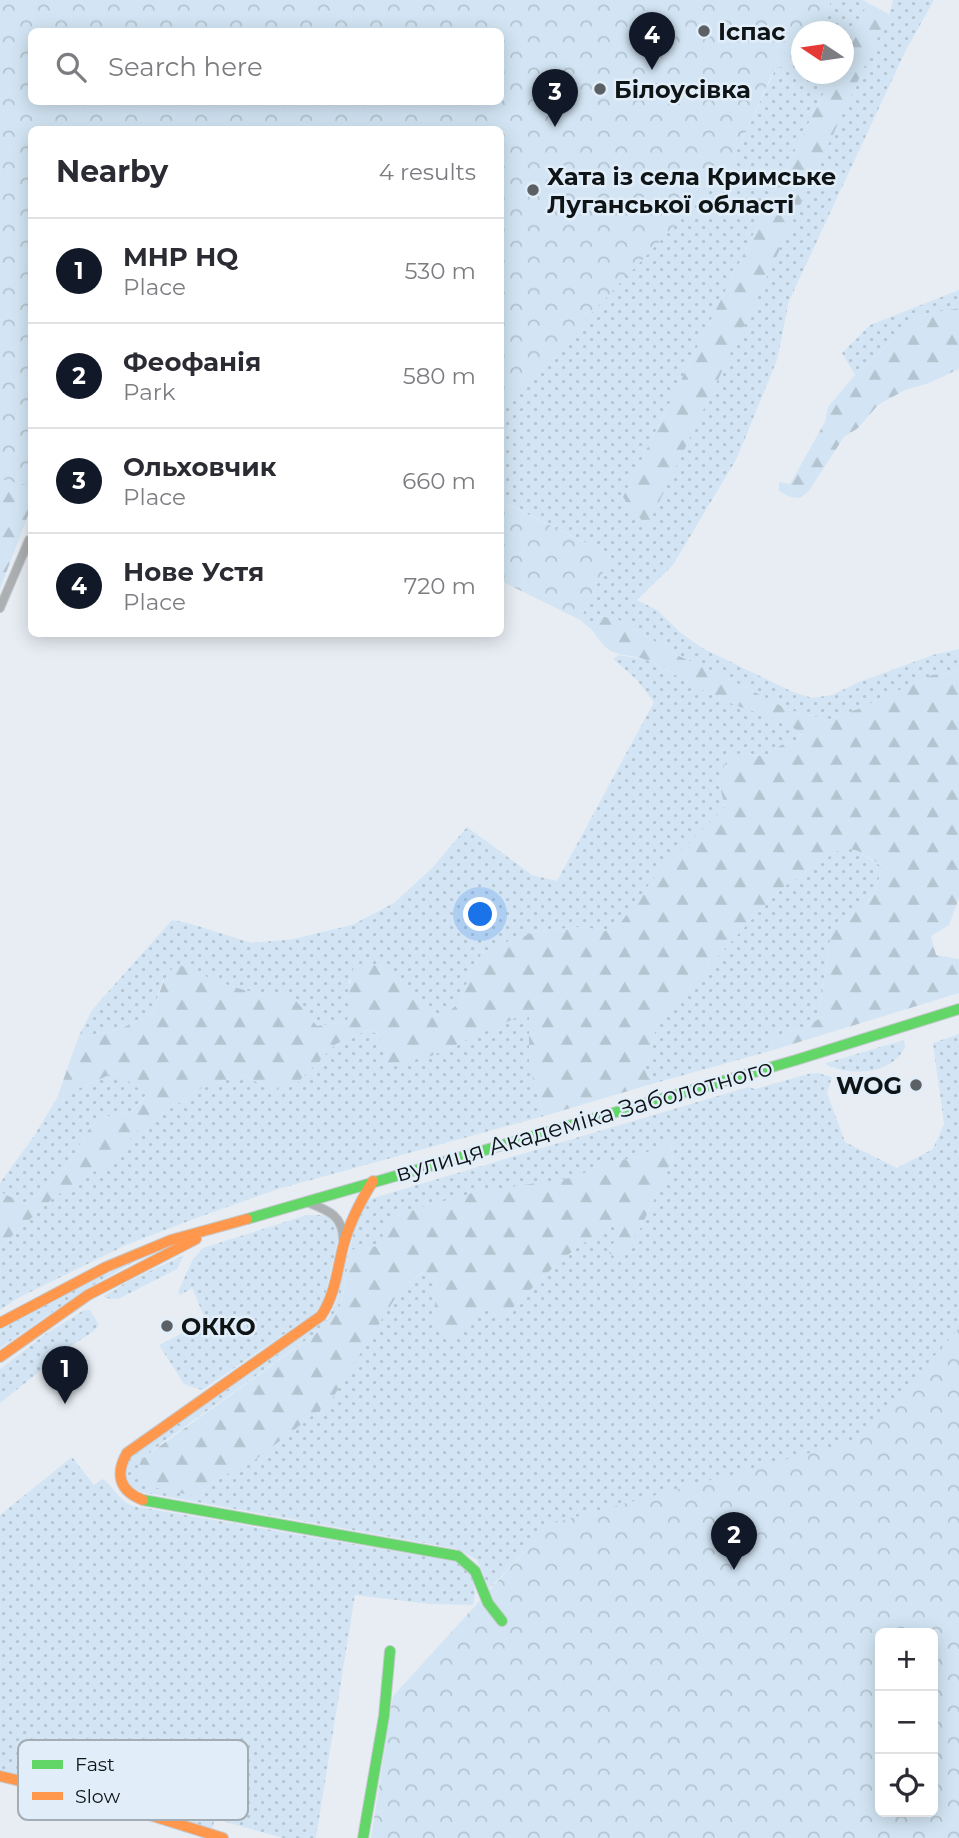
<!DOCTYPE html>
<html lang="en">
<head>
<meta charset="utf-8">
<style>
	:root { --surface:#fff; --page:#f7f7f7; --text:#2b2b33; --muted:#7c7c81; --line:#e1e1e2; --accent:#111827 }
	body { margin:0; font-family:Montserrat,sans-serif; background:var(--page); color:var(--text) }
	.controls { position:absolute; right:21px; bottom:21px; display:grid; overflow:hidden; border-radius:10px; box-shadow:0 4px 18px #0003 }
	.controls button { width:63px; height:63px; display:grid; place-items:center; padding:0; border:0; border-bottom:2px solid var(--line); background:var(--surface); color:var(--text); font:35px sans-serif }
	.compass { position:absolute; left:791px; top:21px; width:63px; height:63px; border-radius:50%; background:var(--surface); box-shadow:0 4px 18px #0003; rotate:283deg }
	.you { position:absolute; left:481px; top:915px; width:24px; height:24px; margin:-18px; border:5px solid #fff; border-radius:50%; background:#1a73e8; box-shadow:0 0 0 10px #1a73e833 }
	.badge { display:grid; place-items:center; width:46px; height:46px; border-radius:50%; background:var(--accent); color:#fff; font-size:23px; font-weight:700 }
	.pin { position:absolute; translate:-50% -58px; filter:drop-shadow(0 2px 4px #0008) }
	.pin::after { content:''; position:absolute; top:37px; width:24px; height:21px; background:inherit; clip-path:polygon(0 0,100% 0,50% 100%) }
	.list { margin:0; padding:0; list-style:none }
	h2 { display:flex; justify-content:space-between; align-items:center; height:91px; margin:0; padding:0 28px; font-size:30px }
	h2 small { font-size:23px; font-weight:400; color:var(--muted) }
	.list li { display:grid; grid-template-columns:46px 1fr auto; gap:21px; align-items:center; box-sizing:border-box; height:105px; padding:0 28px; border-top:2px solid var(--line) }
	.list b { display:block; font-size:26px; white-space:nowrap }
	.list p { margin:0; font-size:23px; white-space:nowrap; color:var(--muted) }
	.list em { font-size:23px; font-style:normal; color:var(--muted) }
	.icon { flex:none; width:38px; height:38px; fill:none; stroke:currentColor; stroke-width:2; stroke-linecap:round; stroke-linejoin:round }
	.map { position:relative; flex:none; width:959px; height:1838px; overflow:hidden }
	.search { position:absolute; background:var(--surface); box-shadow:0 4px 18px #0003; left:28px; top:28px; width:476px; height:77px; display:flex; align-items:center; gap:18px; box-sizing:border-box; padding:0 24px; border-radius:10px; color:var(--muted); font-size:26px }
	.panel { position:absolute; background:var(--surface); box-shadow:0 4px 18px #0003; left:28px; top:126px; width:476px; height:511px; border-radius:10px }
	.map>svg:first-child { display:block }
	.grass { fill:url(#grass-dots); fill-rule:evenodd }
	.forest { fill:url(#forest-firs) }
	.park { fill:url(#park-crowns); fill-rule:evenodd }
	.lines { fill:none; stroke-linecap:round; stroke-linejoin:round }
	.street-casing { stroke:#c5cacf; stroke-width:10 }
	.fast-casing { stroke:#c5cacf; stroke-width:12 }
	.slow-casing { stroke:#c5cacf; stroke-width:12 }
	.street { stroke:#adb0b2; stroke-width:8 }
	.fast { stroke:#63d668; stroke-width:10 }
	.slow { stroke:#ff974d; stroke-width:10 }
	.poi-dot { fill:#5b6064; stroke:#e1eef9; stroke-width:2.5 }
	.labels { text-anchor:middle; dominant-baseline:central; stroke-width:5; stroke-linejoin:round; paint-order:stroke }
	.poi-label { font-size:24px; font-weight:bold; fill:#0f1417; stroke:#e1eef9; text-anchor:start }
	.street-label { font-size:24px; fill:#0f1417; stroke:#e1eef9 }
	.key { fill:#e1eef9; stroke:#a2adb5; stroke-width:2 }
	.key-label { font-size:19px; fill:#0f1417 }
</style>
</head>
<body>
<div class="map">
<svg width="959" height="1838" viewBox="0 0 959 1838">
	<defs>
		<pattern id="grass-dots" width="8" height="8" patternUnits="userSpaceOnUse" patternTransform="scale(1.75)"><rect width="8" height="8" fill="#d3e5f4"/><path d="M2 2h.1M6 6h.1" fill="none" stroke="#b4c4d0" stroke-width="1.8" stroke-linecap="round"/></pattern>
		<pattern id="forest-firs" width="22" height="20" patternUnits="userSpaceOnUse" patternTransform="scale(1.75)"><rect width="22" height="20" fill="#d3e5f4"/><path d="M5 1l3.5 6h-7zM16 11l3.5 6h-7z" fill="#b4c4d0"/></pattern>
		<pattern id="park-crowns" width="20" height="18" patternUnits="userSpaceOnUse" patternTransform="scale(1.75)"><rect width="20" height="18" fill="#d3e5f4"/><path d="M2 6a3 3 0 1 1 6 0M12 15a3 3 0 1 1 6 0" fill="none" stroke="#b4c4d0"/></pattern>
	</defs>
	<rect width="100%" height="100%" fill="#e7edf3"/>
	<g class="grass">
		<polygon points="832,0 863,0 868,3 844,52 844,32 805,32 807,27 817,26"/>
		<polygon points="893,0 934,0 906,50 789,301 777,360 737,458 673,565 637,600 657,610 682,634 704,649 793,692 812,698 832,695 859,682 933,655 959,649 959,671 932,675 861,708 827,720 789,710 745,687 679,656 619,620 600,616 593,631 580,620 611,555 501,501 500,408 709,190 718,191 776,68 788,66 801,38 802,74 833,74 623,497 889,15"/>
		<polygon points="959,290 959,308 918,316 855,375 842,353 870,325"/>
		<polygon points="619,655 648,660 716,697 767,715 802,732 796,741 781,745 765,756 749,754 718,779 725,807 614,932 581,927 539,931 509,941 482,953 469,976 461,1001 443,1017 423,1009 379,965 349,980 351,1005 347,1022 317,1026 292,996 264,996 221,983 163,980 152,1014 120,1029 78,1038 92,1010 172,920 188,923 252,943 293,939 352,925 394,903 432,868 467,827 532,875 557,881 654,702 636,679 613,659"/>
		<path d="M843,847l15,4 23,15c-3,35 -21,44 -49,61l-12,79 3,10 -19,12 -32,9 -2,14 -115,32 -7,-6 -3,-7 13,-49 121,-131z"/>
		<polygon points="529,1011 529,1065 544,1116 278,1189 199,1217 126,1245 18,1298 0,1310 0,1247 54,1197 106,1164 140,1128 202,1088 242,1075 274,1090 295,1085 336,1043 368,1030 431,1056"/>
		<path d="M959,1034v299l-97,110 -311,81 -62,65 -12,-29 -19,-11 -317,-57c-18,-7 -22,-19 -10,-35l197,-138 8,-17 22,-86 8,-13 7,-5 375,-111 7,2 53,-15 9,-1 15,4 -5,16 18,49 52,26 36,-19 11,-25 -11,-81zM670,1141l3,19 -34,71 -30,22 15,-32c-49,19 -88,62 -123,100l-15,-14 -54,19 5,-38 -12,-17 -24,18 -51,78 -128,110 -28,19 -57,-26 5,-11 24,-19 163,-116 13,-22 8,-52 31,-4 5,-24 18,-10 30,-7 143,-28 27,-14 34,-6z"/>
		<path d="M904,1040l1,7c-13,27 -52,30 -78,18l-1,-2z"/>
		<polygon points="116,1072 147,1094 131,1113 102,1117 89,1129 71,1160 46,1187 26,1204 0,1192 0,1183 34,1136 57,1098"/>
		<path d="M307,1215c20,0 22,-2 33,16l-16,69 -9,13 -113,77 -18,-6 -25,-39 47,-24 -14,-33 -12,7 -2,-3 15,-33 10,-11z"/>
		<polygon points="184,1255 177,1269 118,1299 105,1298 104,1296 129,1281"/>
		<polygon points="137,1260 83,1291 0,1348 0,1330 77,1287"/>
		<polygon points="84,1310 90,1310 99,1325 94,1331 74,1344 0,1403 0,1369 47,1333"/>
		<path d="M72,1457l22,28 8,-6c11,5 14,20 31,27l324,56c18,9 20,25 16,43l-43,-1 -75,-9 -39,243h-33l-68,-19 -3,10 -212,-57v-257z"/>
	</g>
	<g class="forest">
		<polygon points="868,3 889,14 752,309 647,527 623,497 833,74 844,74 844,52"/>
		<polygon points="959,308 959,369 929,383 905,390 878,405 858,428 844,437 808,492 800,498 790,497 779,491 779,482 790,484 825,422 828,407 855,375 918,316"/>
		<polygon points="0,427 32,461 31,507 0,589"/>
		<path d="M600,616l19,4 60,36 66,31 44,23 38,10 34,-12 71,-33 27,-4v227l-10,27 -18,11 5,19 23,4v34l-189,58 2,-14 32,-9 18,-11 -2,-10 12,-80c27,-17 47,-26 49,-62l-23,-14 -15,-4 -64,43 -121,131 -13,49 3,7 7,6 -111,33 -15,-51v-53l-98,44 -44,10 -8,-32 -11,-4 -32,14 -41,41 -21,5 -32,-15 -40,13 -62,40 -34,36 -52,33 -54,50v-55l26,12 20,-17 25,-27 18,-31 13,-12 29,-4 16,-18 -31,-23 -59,26 21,-60 42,-9 32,-15 12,-34 12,-17 45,20 43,13h28l25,30 30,-4c4,-19 0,-37 7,-55l25,-2 44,44 20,8 18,-16 8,-25 13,-23 27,-12 30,-10 42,-4 33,5 41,-56 70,-69 -7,-28 12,-26 35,3 16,-11 15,-4 6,-8c-26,-16 -57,-23 -84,-35 -23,-11 -44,-26 -67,-36 -28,-13 -38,2 -58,-31z"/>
		<path d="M670,1140l3,20 -34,71 -23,27 -7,-5 14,-31c-47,17 -89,63 -122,99l-15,-14 -32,29 -22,-10 5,-38 -13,-17 -23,18 -71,113 -75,58 -33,17 -28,19 -42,-9 -10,-6 -5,-11 5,-11 187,-135 13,-22 8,-52 30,-4 6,-24 18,-10 72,-20 101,-15 27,-14 34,-6z"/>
	</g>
	<g class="park">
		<path d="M0,0h832l-15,26 -10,1 -2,4 -3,1 -1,6 -13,28 -13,2 -57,124 -9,-2 -208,218 -1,-278h-468l-1,356 -31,-7zM32,32h468v70h-468z"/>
		<polygon points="500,501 611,555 580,620 501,581"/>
		<path d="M959,1328v510h-588l22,-142 157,-172 311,-85zM880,1633h53v179h-53z"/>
	</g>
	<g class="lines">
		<defs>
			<g id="street">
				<polyline points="0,608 29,540"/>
				<path d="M307,1202c20,8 36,13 36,37"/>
			</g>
			<g id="fast">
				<polyline points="247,1219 796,1060 959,1009"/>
				<polyline points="143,1500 458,1556 475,1571 488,1603 502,1621"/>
				<polyline points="363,1838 384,1716 390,1651"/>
			</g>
			<g id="slow">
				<polyline points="0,1323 106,1267 171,1240 247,1219"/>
				<polyline points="0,1357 88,1295 196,1239"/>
				<path d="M143,1500c-24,-9 -28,-26 -16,-47l194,-137c14,-21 16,-45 22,-69 6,-24 17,-45 30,-66"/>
				<polyline points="0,1776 108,1802 223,1838"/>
			</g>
		</defs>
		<use href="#street" class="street-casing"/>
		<use href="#fast" class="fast-casing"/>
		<use href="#slow" class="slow-casing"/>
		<use href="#street" class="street"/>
		<use href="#fast" class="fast"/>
		<use href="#slow" class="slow"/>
	</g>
	<g class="poi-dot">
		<circle cx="704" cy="31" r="7"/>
		<circle cx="600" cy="89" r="7"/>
		<circle cx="533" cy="190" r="7"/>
		<circle cx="916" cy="1085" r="7"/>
		<circle cx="167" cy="1326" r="7"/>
	</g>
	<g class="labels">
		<g class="poi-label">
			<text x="718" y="31">Іспас</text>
			<text x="614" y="89">Білоусівка</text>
			<text x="547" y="176">Хата iз села Кримське<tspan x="547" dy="28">Луганської області</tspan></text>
			<text x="902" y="1085" text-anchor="end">WOG</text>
			<text x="181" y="1326">ОККО</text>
		</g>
		<g class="street-label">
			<text transform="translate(584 1120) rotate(-16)">вулиця Академіка Заболотного</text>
		</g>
	</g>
	<rect x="18" y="1740" width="230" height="80" rx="10" class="key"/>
	<rect x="32" y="1760" width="31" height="9" fill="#63d668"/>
	<rect x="32" y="1792" width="31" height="8" fill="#ff974d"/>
	<g class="key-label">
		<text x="75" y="1771">Fast</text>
		<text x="75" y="1803">Slow</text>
	</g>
</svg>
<div class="controls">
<button>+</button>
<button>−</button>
<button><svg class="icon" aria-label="locate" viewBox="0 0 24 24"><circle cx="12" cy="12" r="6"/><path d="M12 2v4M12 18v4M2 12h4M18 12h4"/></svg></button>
</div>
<svg class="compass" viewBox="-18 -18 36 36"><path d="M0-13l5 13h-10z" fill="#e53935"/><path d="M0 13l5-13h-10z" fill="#7c7c81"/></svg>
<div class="you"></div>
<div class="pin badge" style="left:65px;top:1404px">1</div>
<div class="pin badge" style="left:734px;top:1570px">2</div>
<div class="pin badge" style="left:555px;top:127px">3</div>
<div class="pin badge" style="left:652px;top:70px">4</div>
<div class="search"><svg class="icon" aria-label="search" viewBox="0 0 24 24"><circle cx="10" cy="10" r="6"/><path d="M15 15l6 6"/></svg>Search here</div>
<section class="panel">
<h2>Nearby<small>4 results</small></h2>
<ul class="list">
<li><span class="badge">1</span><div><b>MHP HQ</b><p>Place</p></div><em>530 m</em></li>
<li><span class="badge">2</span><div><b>Феофанія</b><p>Park</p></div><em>580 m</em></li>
<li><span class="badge">3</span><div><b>Ольховчик</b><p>Place</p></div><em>660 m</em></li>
<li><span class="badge">4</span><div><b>Нове Устя</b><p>Place</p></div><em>720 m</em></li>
</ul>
</section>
</div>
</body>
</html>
